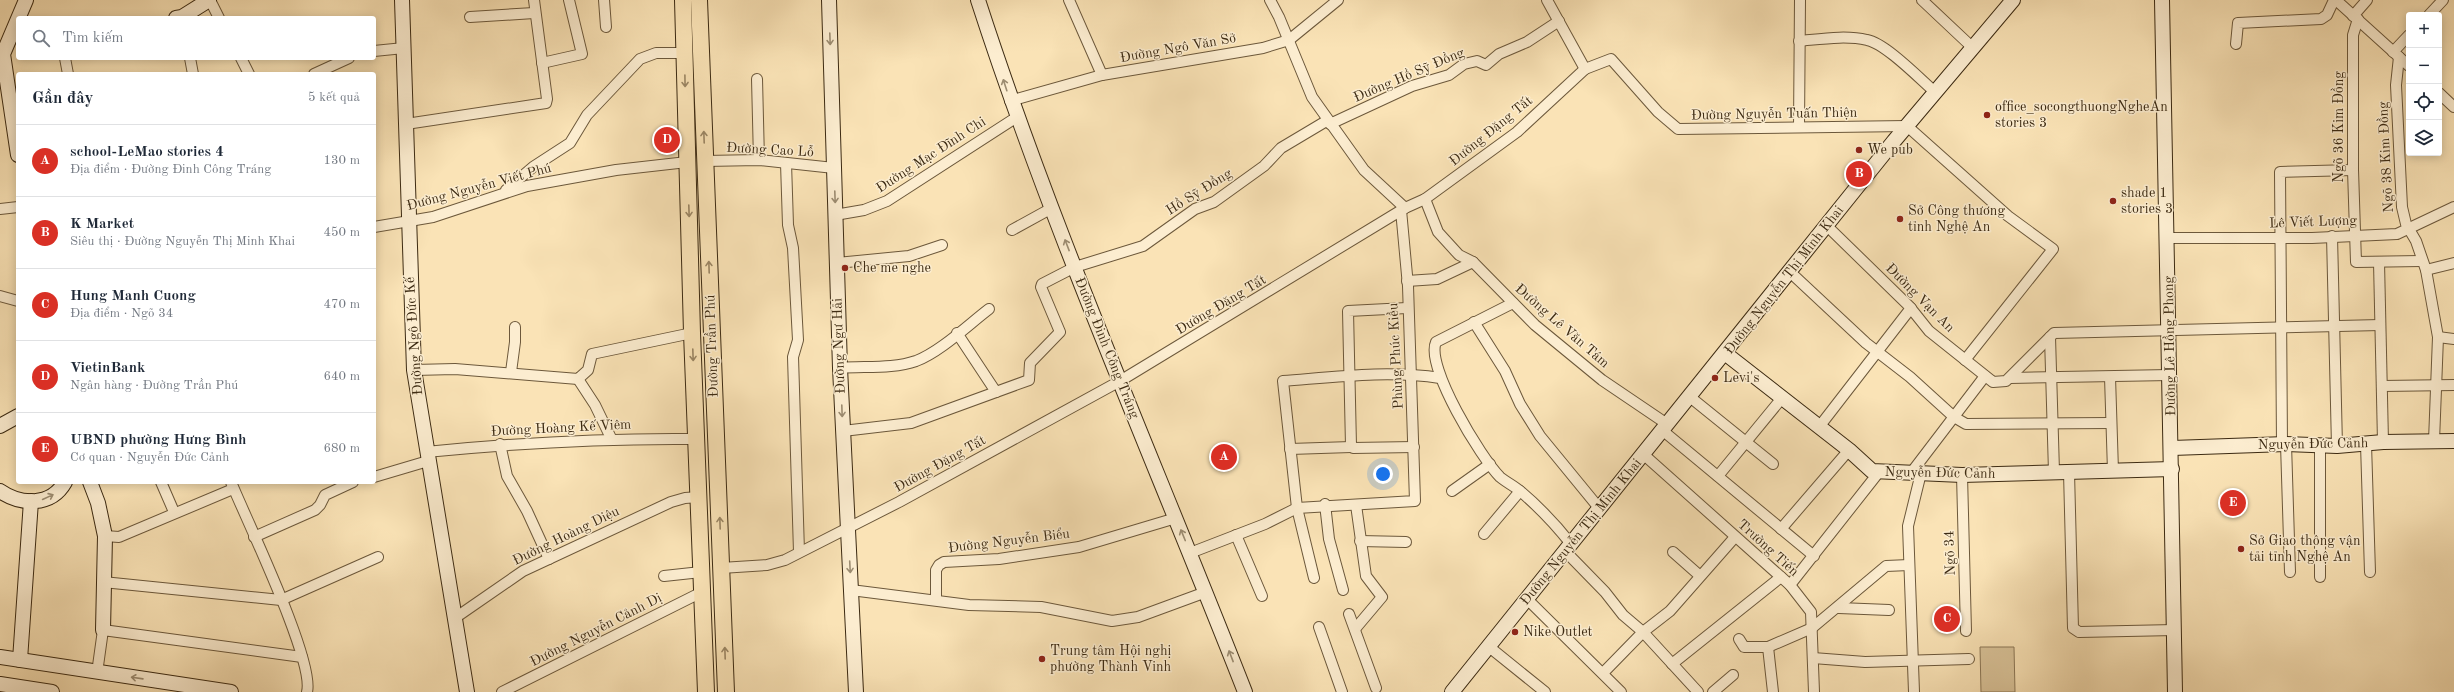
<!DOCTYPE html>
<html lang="vi">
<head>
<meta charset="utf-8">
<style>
	:root { --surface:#fff; --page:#f2f2f3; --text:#1f2937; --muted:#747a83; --line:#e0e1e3; --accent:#d93025 }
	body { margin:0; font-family:"Old Standard TT",serif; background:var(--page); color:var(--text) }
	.controls { position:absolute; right:12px; top:12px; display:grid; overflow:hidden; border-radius:4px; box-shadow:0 2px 10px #0003 }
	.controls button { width:36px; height:36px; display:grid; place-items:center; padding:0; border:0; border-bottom:1px solid var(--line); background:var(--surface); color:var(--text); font:20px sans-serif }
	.you { position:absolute; left:1383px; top:474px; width:14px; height:14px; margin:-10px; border:3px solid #fff; border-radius:50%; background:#1a73e8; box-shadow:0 0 0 6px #1a73e833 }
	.badge { display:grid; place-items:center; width:26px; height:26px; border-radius:50%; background:var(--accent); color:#fff; font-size:13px; font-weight:700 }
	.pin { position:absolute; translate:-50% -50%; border:2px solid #fff; box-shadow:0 1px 4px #0006 }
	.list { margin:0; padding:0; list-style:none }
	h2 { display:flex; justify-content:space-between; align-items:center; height:52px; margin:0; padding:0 16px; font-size:17px }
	h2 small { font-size:13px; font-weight:400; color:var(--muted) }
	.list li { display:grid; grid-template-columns:26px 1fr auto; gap:12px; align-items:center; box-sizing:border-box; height:72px; padding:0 16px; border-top:1px solid var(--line) }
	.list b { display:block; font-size:15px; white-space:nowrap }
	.list p { margin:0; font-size:13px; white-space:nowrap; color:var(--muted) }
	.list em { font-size:13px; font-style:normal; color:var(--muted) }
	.icon { flex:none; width:22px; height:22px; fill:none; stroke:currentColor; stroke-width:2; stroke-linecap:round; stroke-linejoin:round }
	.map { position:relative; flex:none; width:2454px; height:692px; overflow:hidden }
	.search { position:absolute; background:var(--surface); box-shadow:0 2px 10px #0003; left:16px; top:16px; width:360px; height:44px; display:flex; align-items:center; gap:10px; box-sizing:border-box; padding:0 14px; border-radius:4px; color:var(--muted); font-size:15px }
	.panel { position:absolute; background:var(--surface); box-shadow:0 2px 10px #0003; left:16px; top:72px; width:360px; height:412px; border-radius:4px }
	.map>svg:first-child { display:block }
	.green { fill:#dac49a; stroke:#8b7756 }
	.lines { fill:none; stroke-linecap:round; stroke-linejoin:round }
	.street-casing { stroke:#6c583b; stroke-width:12 }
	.secondary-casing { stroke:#3c2a12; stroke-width:16 }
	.primary-casing { stroke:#3c2a12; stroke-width:18 }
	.street { stroke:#fcedd0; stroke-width:10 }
	.secondary { stroke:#fcedd0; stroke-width:14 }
	.primary { stroke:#fae3b6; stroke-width:16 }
	.oneway { stroke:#9c8c71 }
	.oneway2 { stroke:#9b8664 }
	.poi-dot { fill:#8f2418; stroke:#fcedd0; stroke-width:1.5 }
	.labels { text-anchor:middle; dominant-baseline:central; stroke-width:3; stroke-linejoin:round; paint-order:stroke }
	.street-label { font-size:14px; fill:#3c2a12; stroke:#fcedd0 }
	.poi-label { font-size:14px; fill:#3c2a12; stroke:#fcedd0; text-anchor:start }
</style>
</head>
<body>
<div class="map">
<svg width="2454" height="692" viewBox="0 0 2454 692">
	<rect width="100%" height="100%" fill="#fae3b6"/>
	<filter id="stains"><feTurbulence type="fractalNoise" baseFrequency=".005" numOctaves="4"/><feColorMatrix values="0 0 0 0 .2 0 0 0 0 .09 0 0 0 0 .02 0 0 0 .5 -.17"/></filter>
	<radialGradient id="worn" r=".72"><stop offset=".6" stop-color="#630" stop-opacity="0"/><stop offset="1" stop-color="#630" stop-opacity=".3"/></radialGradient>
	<polygon class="green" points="1980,647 2014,647 2015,692 1981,692"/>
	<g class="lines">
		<defs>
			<g id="street">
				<polyline points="210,0 219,18"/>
				<polyline points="604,0 606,27"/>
				<polyline points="1069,0 1102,75"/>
				<polyline points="1270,0 1279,17 1312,97 1364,170 1405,208"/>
				<polyline points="1547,0 1585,69 1611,59 1658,112 1678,129 1907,126 2008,216 2053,249 1965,360"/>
				<polyline points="1922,0 1973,48"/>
				<polyline points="2336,0 2409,66"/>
				<polyline points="2429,15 2443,0"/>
				<polyline points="2353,16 2367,0"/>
				<polyline points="470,17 534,13"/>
				<polyline points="2358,19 2353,35 2353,170 2356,262 2421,261"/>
				<path d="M1799,41c22,-2 47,-6 68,-1 18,3 53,39 68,52"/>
				<polyline points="2236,44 2238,23 2321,19 2327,15 2334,0"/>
				<polyline points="374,51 404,48"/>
				<polyline points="2393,52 2409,35"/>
				<polyline points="2399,57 2396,85 2402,207 2406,224 2416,241 2426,270 2438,337 2434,441"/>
				<polyline points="65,58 68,74"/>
				<polyline points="190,58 193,74"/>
				<polyline points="241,58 249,74"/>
				<polyline points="542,63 582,54 569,0"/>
				<polyline points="314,74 349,58"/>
				<polyline points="757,79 759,160"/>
				<polyline points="2439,93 2454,107"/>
				<polyline points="1010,101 1102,75 1263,48 1289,40 1338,0"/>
				<polyline points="406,124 546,103 547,99 534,0"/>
				<polyline points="1330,124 1412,86 1449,75 1464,64 1477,61 1486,65 1499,54 1527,42 1559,21"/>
				<polyline points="1799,127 1800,0"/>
				<polyline points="705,161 759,160 834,168"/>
				<polyline points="786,163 788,225 793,248 798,340 793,357 799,552"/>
				<polyline points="506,190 533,167 570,143 587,115 640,59 656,53 685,53"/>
				<polyline points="1425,199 1438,232 1459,255 1473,262 1535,325 1602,380 1667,424"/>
				<polyline points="0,209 18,207"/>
				<polyline points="835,215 864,210 887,201 1017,117"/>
				<polyline points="1827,226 1909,306 1929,331 1993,382 2006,381 2054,333 2380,325"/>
				<polyline points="374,227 433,217 527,186 616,170 687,162"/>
				<polyline points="1012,230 1052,208"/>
				<polyline points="2332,236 2337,446"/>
				<polyline points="2167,238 2312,238 2397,234 2454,207"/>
				<polyline points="2379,262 2383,442"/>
				<polyline points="837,263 909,256 942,245"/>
				<polyline points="2426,270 2454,263"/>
				<polyline points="1790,272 1866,343 1910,377 1954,417 1966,424 2111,423"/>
				<polyline points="1407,281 1437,279 1473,262"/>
				<polyline points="0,296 18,301"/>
				<path d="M1513,303l-77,39c-11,24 45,116 64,135 6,5 14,9 20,14 19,16 36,34 51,53"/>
				<polyline points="1407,308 1348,311 1351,446 1353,448 1414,447"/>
				<polyline points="1474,322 1505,371 1520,404 1540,436 1599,508"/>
				<polyline points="957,333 996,392"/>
				<polyline points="2050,337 2054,472"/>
				<polyline points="2438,337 2454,339"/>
				<path d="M840,368c25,-2 53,1 76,-7 24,-9 52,-36 73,-52"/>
				<polyline points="414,370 455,369 578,379 588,370 592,354 692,333"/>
				<polyline points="511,372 515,342 515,327"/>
				<polyline points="2110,377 2113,471"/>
				<polyline points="2010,378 2170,375"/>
				<polyline points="578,379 595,405 611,438"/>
				<polyline points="2382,386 2454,385"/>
				<polyline points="1690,397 1773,464"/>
				<polyline points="1819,427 1911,308"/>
				<polyline points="1662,430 1814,556"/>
				<polyline points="843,431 911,423 1029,380 1030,363 1060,332 1041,287 1042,284 1075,267 1143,246 1195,209 1214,202 1264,166 1281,148 1328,120"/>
				<polyline points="500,444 507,476 527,511 549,559"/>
				<polyline points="2282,444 2280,172 2353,170"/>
				<polyline points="2286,444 2290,572"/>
				<polyline points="2366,444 2370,572"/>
				<polyline points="2320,446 2320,577"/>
				<polyline points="1290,449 1351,447"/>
				<path d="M426,452c91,-9 180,-14 270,-13"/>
				<polyline points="1643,454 1790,585 1811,612 1814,692"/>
				<polyline points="2069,472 2073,628 2079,632 2175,630"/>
				<polyline points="1911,473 1985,376"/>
				<polyline points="1962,475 1966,631"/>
				<polyline points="1718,476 1782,398"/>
				<polyline points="374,477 428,461"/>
				<polyline points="161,482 174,512"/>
				<path d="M231,482c15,37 84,179 76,210"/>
				<polyline points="1452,491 1490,464"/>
				<polyline points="1325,504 1329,539 1343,590"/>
				<polyline points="1781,529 1849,450"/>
				<polyline points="1484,534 1520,491"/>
				<polyline points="1236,535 1262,596"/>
				<polyline points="105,536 119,537 233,489"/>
				<polyline points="254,537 315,510 320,505 325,495 353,482"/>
				<polyline points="1360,541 1406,542"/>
				<polyline points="1565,551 1605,592 1623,615 1643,632 1698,692"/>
				<polyline points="1673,552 1699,575"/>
				<polyline points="1190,553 1265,524 1297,508 1415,501 1408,286 1401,210"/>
				<polyline points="721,568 767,565 785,560 899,502 1120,381 1405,208 1425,199 1517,132 1585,69"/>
				<polyline points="664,576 701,572"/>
				<path d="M1314,578l-17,-70 -14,-127c52,-4 105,-11 157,-3"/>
				<polyline points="103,582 281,600 378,557"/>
				<polyline points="1790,585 1879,472"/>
				<polyline points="851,590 969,605 1041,607 1112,621 1138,617 1206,592"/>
				<polyline points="1527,599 1621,692"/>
				<polyline points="936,600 936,570 939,565 944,562 999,559 1079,547 1176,518"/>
				<polyline points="1839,608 1889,610"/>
				<polyline points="1349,614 1376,688"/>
				<polyline points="455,618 523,571 671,502 685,498 699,497"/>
				<polyline points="1319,627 1342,692"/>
				<polyline points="1355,629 1382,597 1366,576 1356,505"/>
				<polyline points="1739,639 1744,647 1768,647 1812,628 1886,566 1909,565"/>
				<polyline points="1488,646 1545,692"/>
				<polyline points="1768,647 1773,692"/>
				<polyline points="1813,658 1865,662 1969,659"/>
				<polyline points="1672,664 1781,577"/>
				<polyline points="97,673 103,630 302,657"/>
				<polyline points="1603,673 1643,632 1670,611 1735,537"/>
				<polyline points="502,692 702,592"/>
				<polyline points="1713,692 1733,675"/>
				<polyline points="1914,692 1908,526 1921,473"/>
			</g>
			<g id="secondary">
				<polyline points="402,0 414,370 467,692"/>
				<polyline points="829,0 840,368 856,692"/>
				<path d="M978,0c76,235 177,462 267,692"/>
				<polyline points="2162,0 2175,692"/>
				<polyline points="176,18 182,17 209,0"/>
				<polyline points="18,155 3,54 26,0"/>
				<polyline points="1726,354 1849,450 1872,471 1962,475 2172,469"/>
				<polyline points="0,426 18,416"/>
				<polyline points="2172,448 2286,444 2337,446 2383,442 2454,441"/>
				<polyline points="90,482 98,503 105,536 103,630"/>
				<path d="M0,491c20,14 51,16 65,-9"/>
				<polyline points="0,657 231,692"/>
				<polyline points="20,660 31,501"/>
				<polyline points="0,684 52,692"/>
				<polyline points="1452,692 1894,141 2013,0"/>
			</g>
			<g id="primary">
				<polyline points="683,0 692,333 706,692"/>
				<polyline points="699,0 726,692"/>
			</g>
		</defs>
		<use href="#street" class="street-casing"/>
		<use href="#secondary" class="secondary-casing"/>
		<use href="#primary" class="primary-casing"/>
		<use href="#street" class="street"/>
		<use href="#secondary" class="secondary"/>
		<use href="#primary" class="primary"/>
	</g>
	<defs><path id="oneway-shaft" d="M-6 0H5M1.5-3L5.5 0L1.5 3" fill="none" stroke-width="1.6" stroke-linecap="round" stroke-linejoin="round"/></defs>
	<g class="oneway">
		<use href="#oneway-shaft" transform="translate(830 39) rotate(88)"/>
		<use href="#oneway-shaft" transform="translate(1005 85) rotate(-108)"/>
		<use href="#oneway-shaft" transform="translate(835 197) rotate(88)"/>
		<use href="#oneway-shaft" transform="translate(1067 245) rotate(-111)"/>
		<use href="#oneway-shaft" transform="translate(842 411) rotate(88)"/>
		<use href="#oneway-shaft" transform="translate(48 497) rotate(-25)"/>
		<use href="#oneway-shaft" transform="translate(1183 535) rotate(-112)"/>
		<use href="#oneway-shaft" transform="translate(850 567) rotate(87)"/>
		<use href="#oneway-shaft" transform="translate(1231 656) rotate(-111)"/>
		<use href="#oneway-shaft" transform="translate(137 678) rotate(-172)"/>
	</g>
	<g class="oneway2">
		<use href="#oneway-shaft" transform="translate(685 81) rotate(89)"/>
		<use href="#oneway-shaft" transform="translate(704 137) rotate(-92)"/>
		<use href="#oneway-shaft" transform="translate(689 211) rotate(88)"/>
		<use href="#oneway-shaft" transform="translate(709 267) rotate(-92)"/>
		<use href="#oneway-shaft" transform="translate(693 355) rotate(88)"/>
		<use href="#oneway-shaft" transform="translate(720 523) rotate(-92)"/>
		<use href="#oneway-shaft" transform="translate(725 653) rotate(-92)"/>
	</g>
	<g class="poi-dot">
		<circle cx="1987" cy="115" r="4"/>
		<circle cx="1859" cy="150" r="4"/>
		<circle cx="2113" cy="201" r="4"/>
		<circle cx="1900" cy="219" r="4"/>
		<circle cx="845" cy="268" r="4"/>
		<circle cx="1715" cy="378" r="4"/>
		<circle cx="2241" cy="549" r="4"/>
		<circle cx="1515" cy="632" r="4"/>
		<circle cx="1042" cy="659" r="4"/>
	</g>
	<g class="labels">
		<g class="street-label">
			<text transform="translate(1178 48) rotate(-10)">Đường Ngô Văn Sở</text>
			<text transform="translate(1409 75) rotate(-23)">Đường Hồ Sỹ Đồng</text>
			<text transform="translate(1774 114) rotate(-1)">Đường Nguyễn Tuấn Thiện</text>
			<text transform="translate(2339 127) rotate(-90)">Ngõ 36 Kim Đồng</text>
			<text transform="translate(1491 131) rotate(-39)">Đường Đặng Tất</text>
			<text transform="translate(770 150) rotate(3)">Đường Cao Lỗ</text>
			<text transform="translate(931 155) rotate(-33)">Đường Mạc Đĩnh Chi</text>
			<text transform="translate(2386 157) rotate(-93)">Ngõ 38 Kim Đồng</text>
			<text transform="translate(479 187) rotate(-15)">Đường Nguyễn Viết Phú</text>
			<text transform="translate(1199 192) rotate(-32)">Hồ Sỹ Đồng</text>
			<text transform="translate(2313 222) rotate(-2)">Lê Viết Lượng</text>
			<text transform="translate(1784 280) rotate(-52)">Đường Nguyễn Thị Minh Khai</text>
			<text transform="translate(1920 298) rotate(45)">Đường Vạn An</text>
			<text transform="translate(1221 305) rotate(-31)">Đường Đặng Tất</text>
			<text transform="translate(1562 326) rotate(41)">Đường Lê Văn Tám</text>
			<text transform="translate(414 336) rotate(-94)">Đường Ngô Đức Kế</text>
			<text transform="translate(712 346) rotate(-92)">Đường Trần Phú</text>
			<text transform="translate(839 346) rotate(-92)">Đường Ngư Hải</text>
			<text transform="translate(2170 346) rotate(-91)">Đường Lê Hồng Phong</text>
			<text transform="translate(1107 348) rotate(68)">Đường Đinh Công Tráng</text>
			<text transform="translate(1396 356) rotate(-93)">Phùng Phúc Kiều</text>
			<text transform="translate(561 428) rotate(-3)">Đường Hoàng Kế Viêm</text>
			<text transform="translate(2313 444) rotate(-1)">Nguyễn Đức Cảnh</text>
			<text transform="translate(940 464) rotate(-29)">Đường Đặng Tất</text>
			<text transform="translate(1940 473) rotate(1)">Nguyễn Đức Cảnh</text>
			<text transform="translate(1581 532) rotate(-51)">Đường Nguyễn Thị Minh Khai</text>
			<text transform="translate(566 536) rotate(-26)">Đường Hoàng Diệu</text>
			<text transform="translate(1009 541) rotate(-7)">Đường Nguyễn Biểu</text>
			<text transform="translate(1768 548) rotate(42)">Trường Tiến</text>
			<text transform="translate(1950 553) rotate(-92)">Ngõ 34</text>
			<text transform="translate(596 630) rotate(-27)">Đường Nguyễn Cảnh Dị</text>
		</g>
		<g class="poi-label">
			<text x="1995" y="107">office_socongthuongNgheAn<tspan x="1995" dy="16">stories 3</tspan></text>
			<text x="1867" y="150">We pub</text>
			<text x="2121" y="193">shade 1<tspan x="2121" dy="16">stories 3</tspan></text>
			<text x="1908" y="211">Sở Công thương<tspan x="1908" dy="16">tỉnh Nghệ An</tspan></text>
			<text x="853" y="268">Che me nghe</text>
			<text x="1723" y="378">Levi's</text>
			<text x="2249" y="541">Sở Giao thông vận<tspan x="2249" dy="16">tải tỉnh Nghệ An</tspan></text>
			<text x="1523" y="632">Nike Outlet</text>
			<text x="1050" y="651">Trung tâm Hội nghị<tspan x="1050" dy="16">phường Thành Vinh</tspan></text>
		</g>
	</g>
	<rect width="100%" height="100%" filter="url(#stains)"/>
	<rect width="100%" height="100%" fill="url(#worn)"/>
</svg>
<div class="controls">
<button>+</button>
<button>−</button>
<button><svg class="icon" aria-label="locate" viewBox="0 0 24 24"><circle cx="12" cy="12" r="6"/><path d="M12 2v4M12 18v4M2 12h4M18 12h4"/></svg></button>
<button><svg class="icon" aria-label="layers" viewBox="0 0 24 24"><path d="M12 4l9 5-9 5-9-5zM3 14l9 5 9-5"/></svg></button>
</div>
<div class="you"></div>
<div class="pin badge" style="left:1224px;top:457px">A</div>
<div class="pin badge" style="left:1859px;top:174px">B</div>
<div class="pin badge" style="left:1947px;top:619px">C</div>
<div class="pin badge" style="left:667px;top:140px">D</div>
<div class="pin badge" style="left:2233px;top:503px">E</div>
<div class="search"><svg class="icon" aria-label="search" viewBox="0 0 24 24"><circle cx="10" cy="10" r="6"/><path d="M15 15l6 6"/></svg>Tìm kiếm</div>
<section class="panel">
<h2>Gần đây<small>5 kết quả</small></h2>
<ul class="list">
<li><span class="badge">A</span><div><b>school-LeMao stories 4</b><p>Địa điểm · Đường Đinh Công Tráng</p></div><em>130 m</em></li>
<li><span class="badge">B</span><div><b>K Market</b><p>Siêu thị · Đường Nguyễn Thị Minh Khai</p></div><em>450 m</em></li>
<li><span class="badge">C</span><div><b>Hung Manh Cuong</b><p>Địa điểm · Ngõ 34</p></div><em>470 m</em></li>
<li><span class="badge">D</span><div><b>VietinBank</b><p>Ngân hàng · Đường Trần Phú</p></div><em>640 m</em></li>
<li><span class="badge">E</span><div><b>UBND phường Hưng Bình</b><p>Cơ quan · Nguyễn Đức Cảnh</p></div><em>680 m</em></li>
</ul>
</section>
</div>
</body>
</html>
